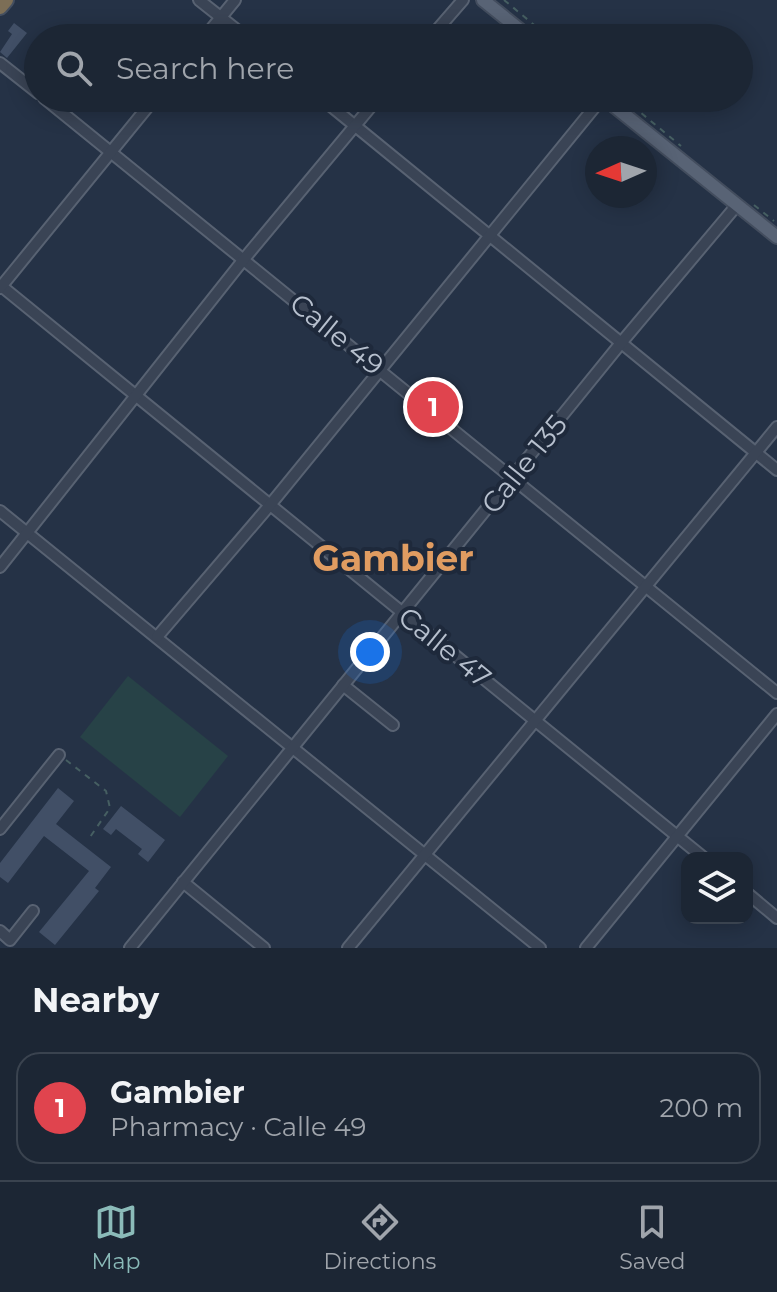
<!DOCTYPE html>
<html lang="en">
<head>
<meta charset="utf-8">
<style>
	:root { --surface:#1c2634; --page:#252e3c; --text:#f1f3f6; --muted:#a0a5ac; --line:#3a434f; --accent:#8bbbb9 }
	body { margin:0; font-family:Montserrat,sans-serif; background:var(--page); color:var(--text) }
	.controls { position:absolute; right:24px; bottom:24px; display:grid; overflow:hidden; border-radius:16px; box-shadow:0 4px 20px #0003 }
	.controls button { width:72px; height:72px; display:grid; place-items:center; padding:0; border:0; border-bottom:2px solid var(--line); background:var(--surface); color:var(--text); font:40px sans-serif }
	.compass { position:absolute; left:585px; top:136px; width:72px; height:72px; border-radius:50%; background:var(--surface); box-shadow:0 4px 20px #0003; rotate:267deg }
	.you { position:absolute; left:370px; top:652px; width:28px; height:28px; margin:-20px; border:6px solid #fff; border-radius:50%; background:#1a73e8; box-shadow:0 0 0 12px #1a73e833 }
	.badge { display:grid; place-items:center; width:52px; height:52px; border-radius:50%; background:var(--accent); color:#fff; font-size:26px; font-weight:700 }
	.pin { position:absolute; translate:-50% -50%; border:4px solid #fff; box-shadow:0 2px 8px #0006 }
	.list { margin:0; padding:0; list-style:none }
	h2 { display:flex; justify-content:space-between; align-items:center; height:104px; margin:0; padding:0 32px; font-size:34px }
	h2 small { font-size:26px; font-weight:400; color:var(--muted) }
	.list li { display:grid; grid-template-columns:52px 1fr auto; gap:24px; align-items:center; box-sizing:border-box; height:112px; margin:0 16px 16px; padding:0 16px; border:2px solid var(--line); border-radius:24px }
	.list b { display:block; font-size:30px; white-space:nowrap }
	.list p { margin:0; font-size:26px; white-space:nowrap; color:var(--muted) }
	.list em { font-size:26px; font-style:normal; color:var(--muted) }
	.icon { flex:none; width:44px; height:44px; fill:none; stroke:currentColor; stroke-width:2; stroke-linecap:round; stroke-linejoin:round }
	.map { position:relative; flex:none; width:777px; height:948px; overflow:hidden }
	.search { position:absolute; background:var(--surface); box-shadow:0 4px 20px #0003; left:24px; right:24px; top:24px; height:88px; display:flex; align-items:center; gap:20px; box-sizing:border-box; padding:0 28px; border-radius:44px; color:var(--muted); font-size:30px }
	.sheet { height:232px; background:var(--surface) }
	nav { display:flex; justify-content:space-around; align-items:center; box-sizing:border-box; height:112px; border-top:2px solid var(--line); background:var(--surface); font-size:22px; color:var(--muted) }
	nav a { display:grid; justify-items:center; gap:4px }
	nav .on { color:var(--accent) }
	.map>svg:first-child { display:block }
	.green { fill:#274247 }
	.building { fill:#414f66 }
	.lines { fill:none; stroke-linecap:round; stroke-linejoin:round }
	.minor-casing { stroke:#586272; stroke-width:14 }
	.major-casing { stroke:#434d5e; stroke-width:16 }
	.highway-casing { stroke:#444f60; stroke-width:18 }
	.path { stroke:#465f62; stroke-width:2; stroke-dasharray:6 6; stroke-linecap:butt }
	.minor { stroke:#3a4455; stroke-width:10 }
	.major { stroke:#586375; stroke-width:12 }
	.highway { stroke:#7c6e56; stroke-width:14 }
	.labels { text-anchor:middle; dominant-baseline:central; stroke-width:8; stroke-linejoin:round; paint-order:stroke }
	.street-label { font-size:28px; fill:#b7c0ce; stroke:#1e293b }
	.district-label { font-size:36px; font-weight:bold; fill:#e09c61; stroke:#1e293b }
</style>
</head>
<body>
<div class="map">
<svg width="777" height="948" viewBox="0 0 777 948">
	<rect width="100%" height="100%" fill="#253246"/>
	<polygon class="green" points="128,676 228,756 180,817 80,737"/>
	<g class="building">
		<polygon points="14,23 27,33 7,58 0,52 12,34 8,31"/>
		<polygon points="58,788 74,801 56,824 111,867 95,888 99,891 55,945 39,932 89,871 44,836 8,883 0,877 0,863"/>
		<polygon points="121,806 165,840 148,862 138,854 142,849 116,829 111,835 103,829"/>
	</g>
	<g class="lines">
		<defs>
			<g id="minor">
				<polyline points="199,0 247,38"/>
				<polyline points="204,38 235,0"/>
				<polyline points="430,38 463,0"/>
				<polyline points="0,63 38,93"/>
				<polyline points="44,98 777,693"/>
				<polyline points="321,98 777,470"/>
				<polyline points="0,285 704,858"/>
				<polyline points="0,288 155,98"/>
				<polyline points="0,511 540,948"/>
				<polyline points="0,567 244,259 378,98"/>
				<polyline points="157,637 270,505 602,98"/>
				<polyline points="343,685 393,725"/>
				<polyline points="0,829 59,755"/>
				<polyline points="183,882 264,948"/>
				<polyline points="747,893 777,918"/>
				<polyline points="0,931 10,940 33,911"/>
				<polyline points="130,948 621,343 737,205"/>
				<polyline points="348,948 777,427"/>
				<polyline points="586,948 777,714"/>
			</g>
			<g id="major">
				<polyline points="483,0 530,38"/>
				<polyline points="604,98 777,237"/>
			</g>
			<polyline id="highway" points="0,7 6,0"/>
		</defs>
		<use href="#minor" class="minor-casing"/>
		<use href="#major" class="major-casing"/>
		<use href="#highway" class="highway-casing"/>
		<g class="path">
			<polyline points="504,0 550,38"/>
			<polyline points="623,98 681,146"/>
			<polyline points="754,205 774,221"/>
			<polyline points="66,760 106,791 110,808 88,840"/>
		</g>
		<use href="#minor" class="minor"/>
		<use href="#major" class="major"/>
		<use href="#highway" class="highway"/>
	</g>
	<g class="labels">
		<g class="street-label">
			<text transform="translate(337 334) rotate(39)">Calle 49</text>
			<text transform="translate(524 464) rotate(-51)">Calle 135</text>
			<text transform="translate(445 647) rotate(39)">Calle 47</text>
		</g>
		<g class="district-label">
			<text x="393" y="558">Gambier</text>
		</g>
	</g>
</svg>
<div class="controls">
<button><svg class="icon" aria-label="layers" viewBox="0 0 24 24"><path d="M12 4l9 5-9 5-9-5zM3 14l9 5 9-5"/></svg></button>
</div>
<svg class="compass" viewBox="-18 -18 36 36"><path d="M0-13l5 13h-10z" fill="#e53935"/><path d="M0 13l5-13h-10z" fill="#a0a5ac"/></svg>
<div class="you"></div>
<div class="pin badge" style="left:433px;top:407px;background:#e0444e">1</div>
<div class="search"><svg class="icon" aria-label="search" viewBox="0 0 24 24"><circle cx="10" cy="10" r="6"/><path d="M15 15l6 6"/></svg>Search here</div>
</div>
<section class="sheet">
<h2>Nearby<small></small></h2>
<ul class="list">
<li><span class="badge" style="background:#e0444e">1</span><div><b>Gambier</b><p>Pharmacy · Calle 49</p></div><em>200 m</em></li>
</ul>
</section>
<nav>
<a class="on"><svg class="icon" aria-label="map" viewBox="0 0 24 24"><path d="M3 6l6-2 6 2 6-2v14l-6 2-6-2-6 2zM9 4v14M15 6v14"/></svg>Map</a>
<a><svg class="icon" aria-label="directions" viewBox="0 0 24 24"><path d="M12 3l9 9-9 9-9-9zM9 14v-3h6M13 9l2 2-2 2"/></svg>Directions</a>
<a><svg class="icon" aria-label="saved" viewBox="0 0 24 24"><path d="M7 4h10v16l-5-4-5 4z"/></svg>Saved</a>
</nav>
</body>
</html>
